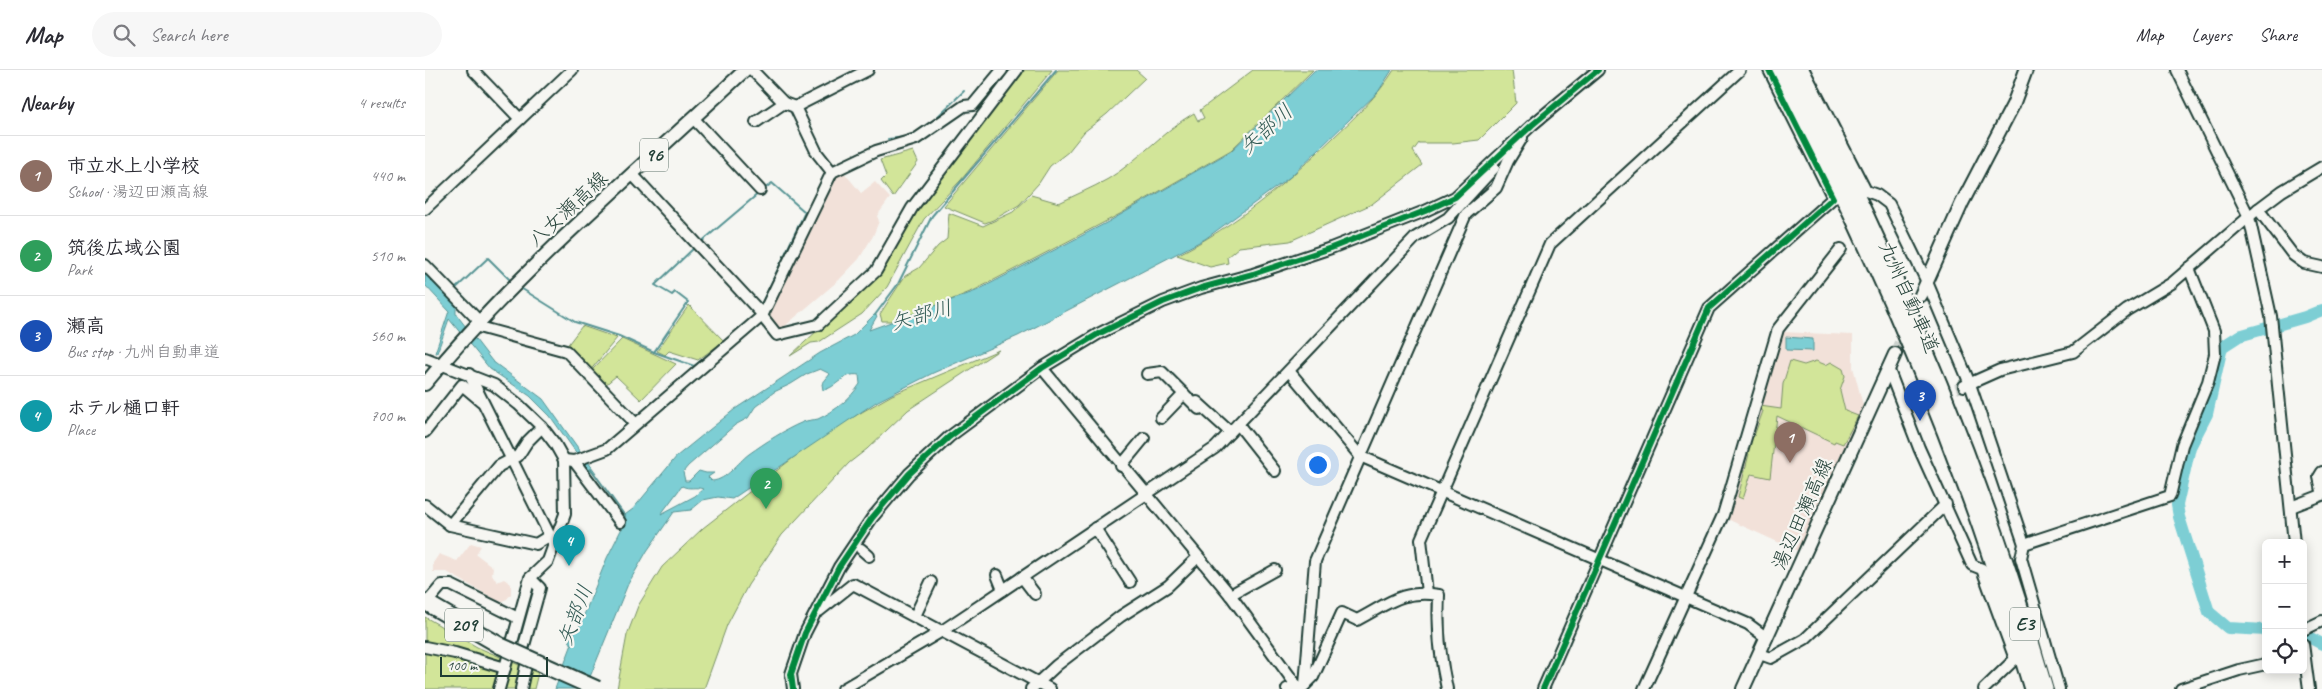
<!DOCTYPE html>
<html lang="en">
<head>
<meta charset="utf-8">
<style>
	:root { --surface:#fff; --page:#f7f7f7; --text:#2b2b33; --muted:#7c7c81; --line:#e1e1e2; --accent:#0f766e }
	body { margin:0; font-family:Caveat,"Klee One",sans-serif; background:var(--page); color:var(--text) }
	.controls { position:absolute; right:15px; bottom:15px; display:grid; overflow:hidden; border-radius:8px; box-shadow:0 2px 12px #0003 }
	.controls button { width:45px; height:45px; display:grid; place-items:center; padding:0; border:0; border-bottom:1px solid var(--line); background:var(--surface); color:var(--text); font:25px sans-serif }
	.scale { position:absolute; left:15px; bottom:12px; width:108px; box-sizing:border-box; padding-left:5px; border:2px solid #1f3d34; border-top:0; font-size:14px; line-height:18px; white-space:nowrap; color:#1f3d34; -webkit-text-stroke:4px #f6f6f2; paint-order:stroke }
	.you { position:absolute; left:892px; top:394px; width:18px; height:18px; margin:-12px; border:4px solid #fff; border-radius:50%; background:#1a73e8; box-shadow:0 0 0 8px #1a73e833 }
	.badge { display:grid; place-items:center; width:32px; height:32px; border-radius:50%; background:var(--accent); color:#fff; font-size:16px; font-weight:700 }
	.pin { position:absolute; translate:-50% -41px; filter:drop-shadow(0 1px 2px #0008) }
	.pin::after { content:''; position:absolute; top:26px; width:18px; height:15px; background:inherit; clip-path:polygon(0 0,100% 0,50% 100%) }
	.list { margin:0; padding:0; list-style:none }
	h2 { display:flex; justify-content:space-between; align-items:center; height:65px; margin:0; padding:0 20px; font-size:21px }
	h2 small { font-size:16px; font-weight:400; color:var(--muted) }
	.list li { display:grid; grid-template-columns:32px 1fr auto; gap:15px; align-items:center; box-sizing:border-box; height:80px; padding:0 20px; border-top:1px solid var(--line) }
	.list b { display:block; font-size:19px; white-space:nowrap }
	.list p { margin:0; font-size:16px; white-space:nowrap; color:var(--muted) }
	.list em { font-size:16px; font-style:normal; color:var(--muted) }
	.icon { flex:none; width:28px; height:28px; fill:none; stroke:currentColor; stroke-width:2; stroke-linecap:round; stroke-linejoin:round }
	.map { position:relative; flex:none; width:1897px; height:619px; overflow:hidden }
	header { display:flex; align-items:center; gap:30px; box-sizing:border-box; height:70px; padding:0 25px; background:var(--surface); border-bottom:1px solid var(--line) }
	header strong { font-size:24px }
	nav { display:flex; gap:28px; margin-inline-start:auto; font-size:18px }
	.search { width:350px; height:45px; background:var(--page); display:flex; align-items:center; gap:12px; box-sizing:border-box; padding:0 18px; border-radius:28px; color:var(--muted); font-size:19px }
	main { display:flex }
	aside { flex:1; background:var(--surface) }
	.map>svg:first-child { display:block }
	.built { fill:#f2e1d9 }
	.green { fill:#d2e599; stroke:#789166 }
	.water { fill:#7dced4; stroke:#579494; fill-rule:evenodd }
	.lines { fill:none; stroke-linecap:round; stroke-linejoin:round }
	.stream { stroke:#579494; stroke-width:2 }
	.river { stroke:#7dced4; stroke-width:12 }
	.minor-tunnel { stroke:#cbd1cc; stroke-width:10; stroke-dasharray:10 5; stroke-linecap:butt }
	.major-tunnel { stroke:#cbd1cc; stroke-width:12; stroke-dasharray:12 6; stroke-linecap:butt }
	.minor-casing { stroke:#1f3d34; stroke-width:14 }
	.major-casing { stroke:#1f3d34; stroke-width:16 }
	.highway-casing { stroke:#1f3d34; stroke-width:19 }
	.minor { stroke:#f6f6f2; stroke-width:10 }
	.major { stroke:#f6f6f2; stroke-width:12 }
	.highway { stroke:#f6f6f2; stroke-width:15 }
	.highway-bridge-casing { stroke:#1f3d34; stroke-width:19; stroke-linecap:butt }
	.highway-bridge { stroke:#f6f6f2; stroke-width:15 }
	.cycleway-casing { stroke:#f6f6f2; stroke-width:9 }
	.cycleway { stroke:#00873e; stroke-width:6 }
	.labels { text-anchor:middle; dominant-baseline:central; stroke-width:4.5; stroke-linejoin:round; paint-order:stroke }
	.shield { fill:#f6f6f2; stroke:#60746d; stroke-width:1 }
	.shield-label { font-size:19px; font-weight:bold; fill:#1f3d34 }
	.street-label { font-size:20px; fill:#1f3d34; stroke:#f6f6f2 }
	.water-label { font-size:21px; font-style:italic; fill:#325a54; stroke:#f6f6f2 }
</style>
</head>
<body>
<header>
<strong>Map</strong>
<div class="search"><svg class="icon" aria-label="search" viewBox="0 0 24 24"><circle cx="10" cy="10" r="6"/><path d="M15 15l6 6"/></svg>Search here</div>
<nav><a>Map</a><a>Layers</a><a>Share</a></nav>
</header>
<main>
<aside>
<h2>Nearby<small>4 results</small></h2>
<ul class="list">
<li><span class="badge" style="background:#8d6e63">1</span><div><b>市立水上小学校</b><p>School · 湯辺田瀬高線</p></div><em>440 m</em></li>
<li><span class="badge" style="background:#2e9e5b">2</span><div><b>筑後広域公園</b><p>Park</p></div><em>510 m</em></li>
<li><span class="badge" style="background:#1a4fb4">3</span><div><b>瀬高</b><p>Bus stop · 九州自動車道</p></div><em>560 m</em></li>
<li><span class="badge" style="background:#0f9aa8">4</span><div><b>ホテル樋口軒</b><p>Place</p></div><em>700 m</em></li>
</ul>
</aside>
<div class="map">
<svg width="1897" height="619" viewBox="0 0 1897 619">
	<rect width="100%" height="100%" fill="#f6f6f2"/>
	<filter id="ink" filterUnits="userSpaceOnUse"><feTurbulence type="fractalNoise" baseFrequency=".02" numOctaves="2"/><feDisplacementMap in="SourceGraphic" scale="10" xChannelSelector="R" yChannelSelector="G"/><feConvolveMatrix kernelMatrix="1 2 1 2 8 2 1 2 1" color-interpolation-filters="sRGB"/></filter>
	<g filter="url(#ink)">
		<g class="built">
			<polygon points="417,100 436,123 450,112 465,128 452,146 454,151 448,166 434,189 414,210 354,261 339,244 410,107"/>
			<polygon points="1355,262 1428,265 1428,297 1439,339 1375,482 1300,448"/>
			<polygon points="46,473 56,476 51,484 68,497 67,504 72,512 79,509 86,514 86,524 82,529 75,532 22,502 8,502 8,493 14,484 32,491"/>
		</g>
		<g class="green">
			<polygon points="600,0 627,0 536,110 499,149 462,217 437,244 394,272 386,273 365,286 452,205 496,132 547,63"/>
			<polygon points="633,0 711,0 720,8 682,44 659,62 643,82 625,96 614,113 594,135 568,150 560,153 519,136"/>
			<path d="M828,0h60l-82,80 -111,64 -145,76 -76,31h-17l-2,-7 25,-38 14,-8 19,-22 9,-7 2,-26 34,13 30,-14 18,-17 28,8c16,-8 33,-15 49,-24 31,-19 55,-48 86,-66l4,8 6,-3 -4,-8z"/>
			<path d="M969,0h118l4,33 -37,37 -26,3h-34l-6,8 9,14 -50,39 -82,37 -51,6 -12,10 1,6 -18,4 -33,-12c58,-29 109,-72 156,-117 23,-22 44,-41 61,-68z"/>
			<polygon points="488,81 493,92 468,127 456,111 461,106 455,90"/>
			<polygon points="264,235 299,271 273,290 244,281 240,285 232,281"/>
			<polygon points="157,256 192,268 164,302 141,277"/>
			<polygon points="197,269 251,294 216,330 191,306 179,316 165,302"/>
			<polygon points="574,280 483,340 442,379 424,393 357,465 323,515 302,555 279,619 192,619 202,565 213,536 237,497 278,458 400,363 467,325"/>
			<polygon points="1365,291 1379,295 1391,291 1401,295 1406,292 1418,299 1420,306 1415,320 1420,341 1433,346 1418,374 1410,371 1409,373 1352,346 1345,408 1326,404 1318,429 1313,427 1324,384 1321,382 1326,366 1329,366 1338,341 1333,339 1335,336 1356,339 1358,314"/>
			<polygon points="0,547 52,577 113,603 109,619 0,619"/>
		</g>
		<g class="water">
			<path d="M890,0h77l-14,22 -88,85 -85,62 -187,97 -85,37 -57,29 -144,97 -14,-2 -15,3 -12,10 -17,2 -27,39 -19,33 -43,105h-30l17,-45 -3,-2 3,-8 6,-4 29,-72 17,-34 -2,-7 11,-8 44,-53 58,-47 85,-56 34,-18 20,-20 3,1 -8,14 107,-39 132,-69 123,-71zM395,299l10,5 -8,10 1,6c14,-2 20,-18 36,-15l1,9c-10,15 -25,27 -42,35 -4,1 -10,1 -15,3 -19,8 -37,20 -54,32 -11,8 -22,26 -37,27l-4,-4 6,-4h-8l-7,-2 -10,10h-4l-2,-9 5,-6 47,-41 13,-7 7,-11 19,-15 17,-8 16,-10zM257,416c8,4 13,0 21,3l-8,7 -34,18z"/>
			<polygon points="0,203 31,236 31,244 67,291 118,329 171,403 163,399 125,346 105,326 65,299 24,249 12,283 10,283 24,241 0,215"/>
			<polygon points="1361,267 1388,269 1388,281 1361,280"/>
		</g>
		<g class="lines">
			<g class="stream">
				<polyline points="94,43 140,0"/>
				<polyline points="508,51 539,21"/>
				<polyline points="463,69 481,67"/>
				<polyline points="338,120 347,113 380,142 383,141"/>
				<polyline points="0,132 89,48"/>
				<polyline points="275,173 334,123"/>
				<polyline points="94,217 150,252 194,266 229,282 263,232 250,222 247,225 230,215 269,178"/>
				<polyline points="29,220 63,188 86,211"/>
				<polyline points="335,237 380,142"/>
				<polyline points="450,245 473,214 507,146 631,0"/>
				<polyline points="229,282 269,296 285,284"/>
				<polyline points="166,399 200,446"/>
			</g>
			<g class="river">
				<polyline points="1841,560 1803,558 1784,542 1754,447 1752,435 1765,377 1782,344 1797,277 1814,266 1880,247 1897,240"/>
				<polyline points="1878,564 1897,574"/>
			</g>
			<polyline class="minor-tunnel" points="1489,335 1539,316"/>
			<polyline class="major-tunnel" points="1470,284 1496,225"/>
			<defs>
				<g id="minor">
					<polyline points="48,0 95,49"/>
					<polyline points="327,0 359,33 370,37 392,83 407,102"/>
					<polyline points="1379,0 1441,121 1452,125 1464,134 1502,212 1545,314 1599,474 1596,488 1634,619"/>
					<polyline points="1752,0 1824,147 1846,246 1869,473"/>
					<polyline points="370,37 443,0"/>
					<polyline points="269,49 335,120"/>
					<polyline points="331,52 359,33"/>
					<polyline points="208,105 337,244"/>
					<polyline points="0,139 147,0"/>
					<polyline points="1833,139 1868,185 1879,193 1897,197"/>
					<polyline points="0,195 54,251"/>
					<polyline points="337,246 352,265 393,255 451,201 487,138 592,0"/>
					<polyline points="50,256 141,281 210,353"/>
					<polyline points="0,288 69,315 93,334 117,357 130,374 139,390 140,444 123,491 105,508 74,619"/>
					<polyline points="617,298 806,526 874,619"/>
					<polyline points="1463,298 1494,378 1547,495 1557,499 1590,589 1559,619"/>
					<polyline points="864,301 935,386 1323,554 1342,568"/>
					<polyline points="44,304 129,474"/>
					<polyline points="722,304 737,302 774,339"/>
					<polyline points="1539,316 1575,300 1648,282 1702,240 1747,213 1833,139 1857,121 1897,97"/>
					<polyline points="772,332 805,362"/>
					<polyline points="736,348 759,324"/>
					<polyline points="813,354 850,401"/>
					<polyline points="0,362 37,315 56,331"/>
					<polyline points="139,390 149,391 182,379 337,246 407,102 451,81 491,69 539,36 548,35 577,0"/>
					<polyline points="149,391 195,452"/>
					<polyline points="696,396 719,368"/>
					<polyline points="1897,402 1894,407 1897,421"/>
					<polyline points="0,435 25,455 111,474 124,466"/>
					<polyline points="1866,437 1897,425"/>
					<polyline points="25,455 74,396 93,386 102,372 117,357"/>
					<polyline points="670,458 705,512"/>
					<polyline points="1599,474 1745,426 1757,375 1783,312 1790,284 1789,261 1764,198"/>
					<polyline points="436,479 444,486"/>
					<polyline points="572,505 578,520"/>
					<polyline points="597,507 610,524"/>
					<polyline points="1002,523 996,469 1125,174 1315,0"/>
					<polyline points="805,525 850,500"/>
					<polyline points="0,535 17,515 26,515 93,548"/>
					<polyline points="394,541 428,514 625,619"/>
					<polyline points="490,546 506,512"/>
					<polyline points="1878,560 1897,551"/>
					<polyline points="1878,574 1884,619"/>
					<polyline points="0,577 30,583 80,598"/>
					<polyline points="98,579 115,518 105,508"/>
					<polyline points="1335,584 1346,588 1380,569 1521,434"/>
					<polyline points="880,615 890,491 1041,144 1071,118 1083,91 1097,68"/>
					<path d="M878,617l10,-10 29,-64 15,7c31,-16 45,-31 82,-25 -2,32 1,63 8,94"/>
					<polyline points="96,619 101,595"/>
					<polyline points="368,619 366,604 380,563 414,497 447,448 484,404 524,367 617,298 673,264 738,232 776,218 828,204 906,178 1000,141 1030,127 1107,55 1173,0"/>
					<polyline points="418,619 517,561 790,378 991,167 1023,148 1069,98"/>
					<polyline points="606,619 632,595 696,546 743,516 773,487"/>
					<polyline points="862,619 872,615"/>
					<polyline points="1118,619 1284,238 1408,128 1344,0"/>
					<polyline points="1219,619 1298,445 1353,259 1416,179"/>
					<polyline points="1756,619 1814,600 1841,594"/>
				</g>
				<g id="major">
					<polyline points="1496,225 1537,133 1588,35 1601,0"/>
					<path d="M0,314c95,-116 212,-212 320,-314"/>
					<polyline points="1318,619 1470,284"/>
				</g>
				<g id="highway">
					<path d="M1355,0c72,137 136,280 189,425 24,64 43,129 63,194"/>
					<path d="M1369,0c103,198 189,405 251,619"/>
					<polyline points="0,532 76,576"/>
				</g>
			</defs>
			<use href="#minor" class="minor-casing"/>
			<use href="#major" class="major-casing"/>
			<use href="#highway" class="highway-casing"/>
			<use href="#minor" class="minor"/>
			<use href="#major" class="major"/>
			<use href="#highway" class="highway"/>
			<defs>
				<polyline id="highway-bridge" points="76,576 172,619"/>
			</defs>
			<use href="#highway-bridge" class="highway-bridge-casing"/>
			<use href="#highway-bridge" class="highway-bridge"/>
			<defs>
				<g id="cycleway">
					<polyline points="368,619 366,604 380,563 414,497 447,448 484,404 524,367 617,298 673,264 738,232 776,218 828,204 906,178 1000,141 1030,127 1107,55 1173,0"/>
					<polyline points="1118,619 1284,238 1408,128 1344,0"/>
				</g>
			</defs>
			<use href="#cycleway" class="cycleway-casing"/>
			<use href="#cycleway" class="cycleway"/>
		</g>
	</g>
	<g class="labels">
		<g class="shield">
			<rect x="215" y="68.5" width="28" height="33" rx="4"/>
			<rect x="1585" y="537.5" width="30" height="33" rx="4"/>
			<rect x="20" y="538.5" width="38" height="33" rx="4"/>
		</g>
		<g class="shield-label">
			<text x="229" y="85">96</text>
			<text x="1600" y="554">E3</text>
			<text x="39" y="555">209</text>
		</g>
		<g class="street-label">
			<text transform="translate(143 139) rotate(-43)">八女瀬高線</text>
			<text transform="translate(1484 227) rotate(66)">九州自動車道</text>
			<text transform="translate(1377 444) rotate(-66)">湯辺田瀬高線</text>
		</g>
		<g class="water-label">
			<text transform="translate(841 59) rotate(-42)">矢部川</text>
			<text transform="translate(496 245) rotate(-15)">矢部川</text>
			<text transform="translate(150 545) rotate(-69)">矢部川</text>
		</g>
	</g>
</svg>
<div class="controls">
<button>+</button>
<button>−</button>
<button><svg class="icon" aria-label="locate" viewBox="0 0 24 24"><circle cx="12" cy="12" r="6"/><path d="M12 2v4M12 18v4M2 12h4M18 12h4"/></svg></button>
</div>
<div class="scale">100 m</div>
<div class="you"></div>
<div class="pin badge" style="left:1365px;top:393px;background:#8d6e63">1</div>
<div class="pin badge" style="left:341px;top:439px;background:#2e9e5b">2</div>
<div class="pin badge" style="left:1495px;top:351px;background:#1a4fb4">3</div>
<div class="pin badge" style="left:144px;top:496px;background:#0f9aa8">4</div>
</div>
</main>
</body>
</html>
